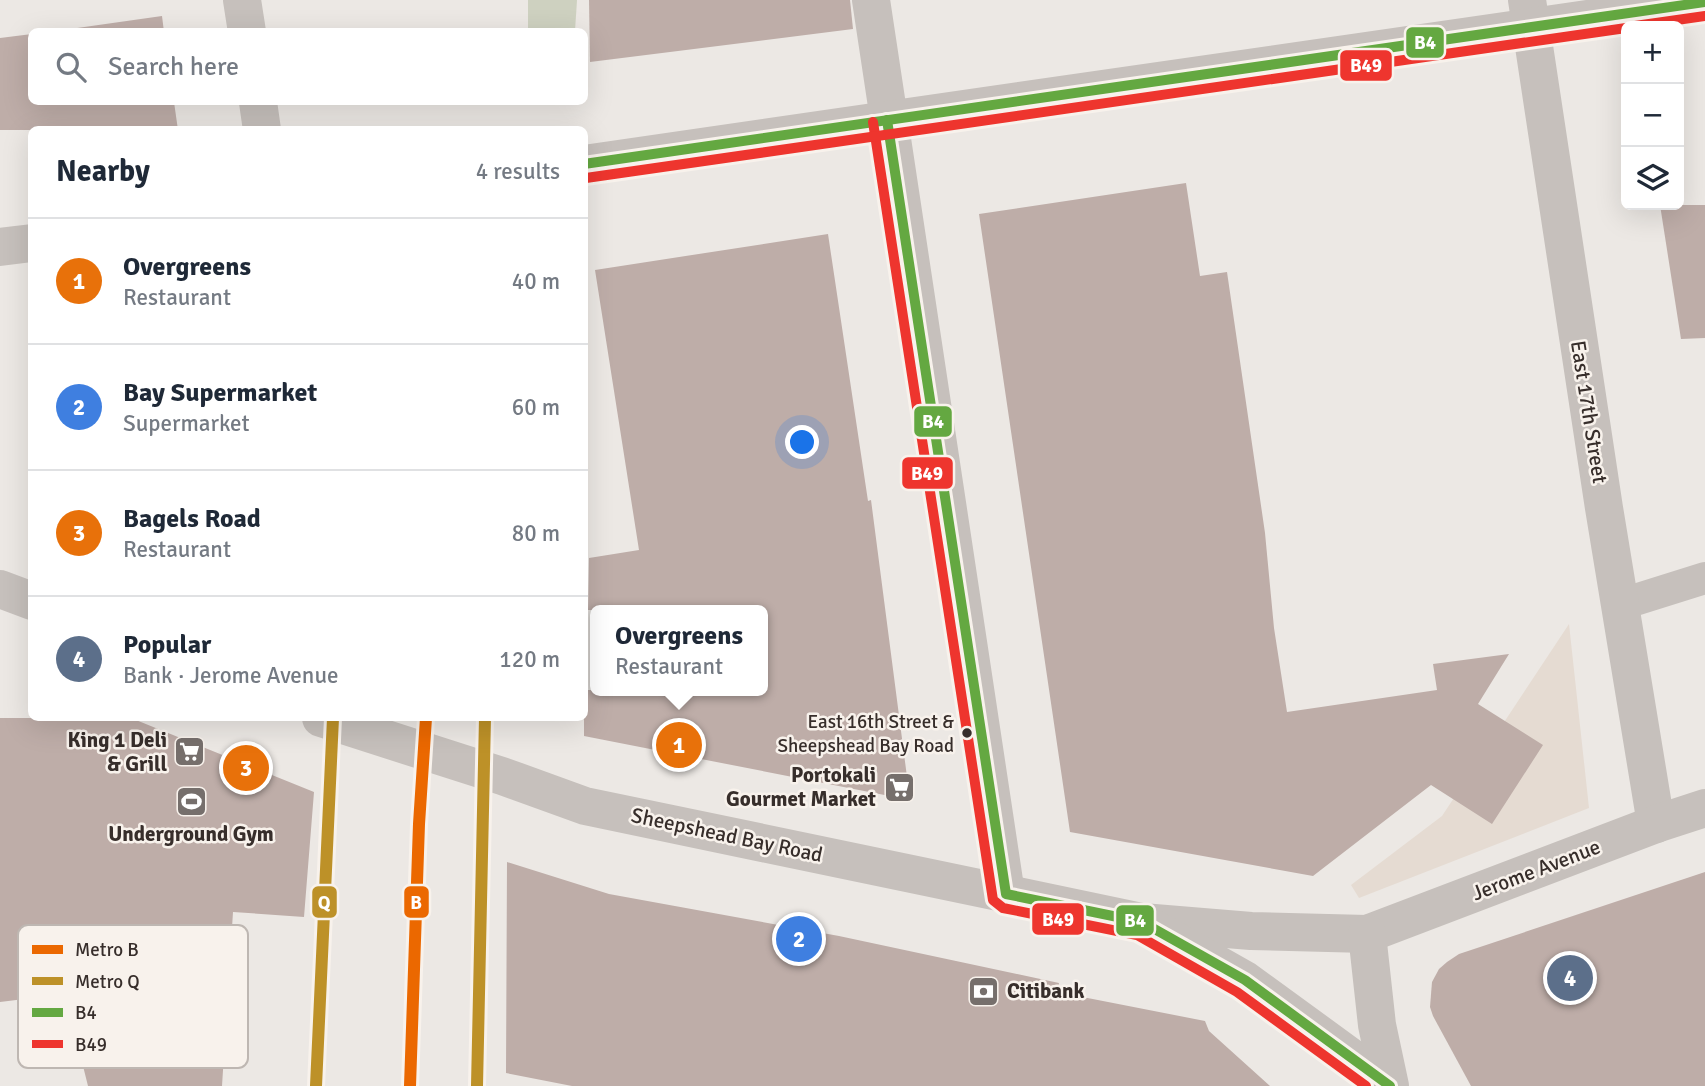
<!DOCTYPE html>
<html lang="en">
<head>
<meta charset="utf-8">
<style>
	:root { --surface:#fff; --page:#f2f2f3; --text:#1f2937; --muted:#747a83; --line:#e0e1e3; --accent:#ea580c }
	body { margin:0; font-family:Signika,sans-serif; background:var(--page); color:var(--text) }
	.controls { position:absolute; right:21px; top:21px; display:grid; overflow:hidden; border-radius:10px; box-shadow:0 7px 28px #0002 }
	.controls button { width:63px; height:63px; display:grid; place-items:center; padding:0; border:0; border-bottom:2px solid var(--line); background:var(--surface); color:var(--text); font:35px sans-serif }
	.you { position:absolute; left:803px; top:443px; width:24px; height:24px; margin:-18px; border:5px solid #fff; border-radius:50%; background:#1a73e8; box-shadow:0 0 0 10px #1a73e833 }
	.badge { display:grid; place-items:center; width:46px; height:46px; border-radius:50%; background:var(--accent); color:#fff; font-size:23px; font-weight:700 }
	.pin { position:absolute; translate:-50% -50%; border:4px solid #fff; box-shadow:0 2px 7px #0006 }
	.popup { position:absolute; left:590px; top:605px; width:178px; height:91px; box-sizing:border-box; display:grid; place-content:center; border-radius:10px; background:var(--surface); filter:drop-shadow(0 2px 5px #0005); font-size:23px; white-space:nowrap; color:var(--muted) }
	.popup b { font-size:26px; color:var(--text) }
	.popup::after { content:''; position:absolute; left:50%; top:100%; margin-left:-14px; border:14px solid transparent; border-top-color:var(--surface) }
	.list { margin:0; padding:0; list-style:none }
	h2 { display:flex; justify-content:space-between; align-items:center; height:91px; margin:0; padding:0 28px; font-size:30px }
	h2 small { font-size:23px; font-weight:400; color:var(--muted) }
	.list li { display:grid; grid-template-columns:46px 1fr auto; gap:21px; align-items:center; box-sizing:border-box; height:126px; padding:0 28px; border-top:2px solid var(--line) }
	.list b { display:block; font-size:26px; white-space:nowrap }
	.list p { margin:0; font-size:23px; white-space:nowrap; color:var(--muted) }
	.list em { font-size:23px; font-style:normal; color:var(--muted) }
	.icon { flex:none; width:38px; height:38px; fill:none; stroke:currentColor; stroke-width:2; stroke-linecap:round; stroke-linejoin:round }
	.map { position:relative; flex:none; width:1705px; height:1086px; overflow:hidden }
	.search { position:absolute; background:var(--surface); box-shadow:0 7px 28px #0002; left:28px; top:28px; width:560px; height:77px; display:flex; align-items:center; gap:18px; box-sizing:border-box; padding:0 24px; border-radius:10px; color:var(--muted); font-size:26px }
	.panel { position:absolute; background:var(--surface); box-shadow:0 7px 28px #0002; left:28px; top:126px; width:560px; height:595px; border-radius:10px }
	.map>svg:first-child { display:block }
	.green { fill:#ced1c0 }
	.plaza { fill:#e5dbd2 }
	.building { fill:#beada8 }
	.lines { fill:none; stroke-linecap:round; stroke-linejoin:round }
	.service { stroke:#c6c0bc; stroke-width:32 }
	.minor { stroke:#c6c0bc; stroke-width:38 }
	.tertiary { stroke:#c6c0bc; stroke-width:38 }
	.bus-1-casing { stroke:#f8f2ec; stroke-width:16 }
	.bus-2-casing { stroke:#f8f2ec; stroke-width:16 }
	.bus-1 { stroke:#64a841; stroke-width:10 }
	.bus-2 { stroke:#ee352e; stroke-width:10 }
	.metro-1-casing { stroke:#f8f2ec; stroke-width:18 }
	.metro-2-casing { stroke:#f8f2ec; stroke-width:18 }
	.metro-1 { stroke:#eb6800; stroke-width:12 }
	.metro-2 { stroke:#bd9128; stroke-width:12 }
	.bus-dot { fill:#372e2b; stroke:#f8f2ec; stroke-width:2.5 }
	.labels { text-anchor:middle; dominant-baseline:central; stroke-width:5; stroke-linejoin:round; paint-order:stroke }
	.bus-label { font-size:19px; fill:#372e2b; stroke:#f8f2ec; text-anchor:end }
	.street-label { font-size:21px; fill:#372e2b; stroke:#f8f2ec }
	.poi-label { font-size:21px; font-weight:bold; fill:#372e2b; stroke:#f8f2ec; text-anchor:end }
	.key { fill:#f8f2ec; stroke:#beb7b2; stroke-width:2 }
	.key-label { font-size:19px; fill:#372e2b }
	.line-badge { stroke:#f8f2ec; stroke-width:2.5 }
	.badge-label { font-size:19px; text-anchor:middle; font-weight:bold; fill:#fff }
</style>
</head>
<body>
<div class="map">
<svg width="1705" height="1086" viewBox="0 0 1705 1086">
	<rect width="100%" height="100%" fill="#ece8e4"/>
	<polygon class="green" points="528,0 577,0 575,31 528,31"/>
	<polygon class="plaza" points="1569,624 1589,808 1359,898 1351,885 1442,816"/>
	<g class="building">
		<polygon points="589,0 850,0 853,29 590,62"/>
		<polygon points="162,16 164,32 49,32"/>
		<polygon points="32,34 32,102 174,102 178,130 0,130 0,38"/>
		<polygon points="1186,183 1200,276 1227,272 1265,533 1274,628 1287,712 1437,690 1433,664 1509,654 1478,704 1543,745 1492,824 1431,785 1313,876 1070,832 979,214"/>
		<polygon points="1660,205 1705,205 1705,338 1681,339"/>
		<polygon points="828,234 868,501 871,500 910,800 584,736 584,690 763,691 763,610 588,610 589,558 639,550 595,270"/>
		<polygon points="0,718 131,718 314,792 304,917 233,912 222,1086 88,1086 65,994 0,1002"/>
		<polygon points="507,862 609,894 839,936 1059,983 1057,992 1205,1021 1209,1031 1270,1086 572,1086 506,1073"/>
		<polygon points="1705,872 1705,1086 1471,1086 1433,1016 1430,1007 1432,982 1439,969 1447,962 1459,954"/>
	</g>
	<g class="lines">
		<polyline class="service" points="1619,605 1705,578"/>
		<g class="minor">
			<polyline points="242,0 247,32"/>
			<polyline points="871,0 1006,894"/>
			<polyline points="1527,0 1604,508 1656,824"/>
			<polyline points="258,102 262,130"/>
			<polyline points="0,589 32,601"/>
			<polyline points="321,718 502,776 585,806 1142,922 1251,931 1367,934 1656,824 1705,808"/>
			<polyline points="1153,928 1245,980 1389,1085"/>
			<polyline points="1367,934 1377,1025 1390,1086"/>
		</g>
		<g class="tertiary">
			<polyline points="584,164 1705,2"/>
			<polyline points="0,247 32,243"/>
		</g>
		<defs>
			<g id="bus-1">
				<polyline points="887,120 1006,894 1142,922 1245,980 1390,1086"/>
				<polyline points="584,164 1705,2"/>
			</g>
			<g id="bus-2">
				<polyline points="1635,26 1705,16"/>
				<polyline points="873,122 993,900 1003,908 1137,935 1237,992 1366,1086"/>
				<polyline points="586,178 1626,28"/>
			</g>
		</defs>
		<use href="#bus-1" class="bus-1-casing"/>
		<use href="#bus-2" class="bus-2-casing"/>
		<use href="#bus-1" class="bus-1"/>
		<use href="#bus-2" class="bus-2"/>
		<defs>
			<polyline id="metro-1" points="410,1086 419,824 426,718"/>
			<g id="metro-2">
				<polyline points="316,1086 333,718"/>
				<polyline points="477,1086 485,718"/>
			</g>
		</defs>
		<use href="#metro-1" class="metro-1-casing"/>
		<use href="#metro-2" class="metro-2-casing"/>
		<use href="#metro-1" class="metro-1"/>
		<use href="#metro-2" class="metro-2"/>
	</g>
	<defs>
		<symbol id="supermarket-square" viewBox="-11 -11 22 22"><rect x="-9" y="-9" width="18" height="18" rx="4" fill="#766f6c" stroke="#f8f2ec"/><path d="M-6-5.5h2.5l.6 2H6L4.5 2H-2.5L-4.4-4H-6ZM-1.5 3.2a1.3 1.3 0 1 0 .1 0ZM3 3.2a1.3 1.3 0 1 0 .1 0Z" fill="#fff"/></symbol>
		<symbol id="stadium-square" viewBox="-11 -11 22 22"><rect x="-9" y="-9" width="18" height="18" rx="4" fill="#766f6c" stroke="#f8f2ec"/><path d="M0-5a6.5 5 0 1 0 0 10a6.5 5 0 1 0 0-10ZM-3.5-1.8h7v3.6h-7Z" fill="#fff"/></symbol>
		<symbol id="bank-square" viewBox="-11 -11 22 22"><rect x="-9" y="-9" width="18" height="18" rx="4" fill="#766f6c" stroke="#f8f2ec"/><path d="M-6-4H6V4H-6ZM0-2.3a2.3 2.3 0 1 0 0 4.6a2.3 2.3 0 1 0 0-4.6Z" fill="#fff"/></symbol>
	</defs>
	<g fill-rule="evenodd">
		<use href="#supermarket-square" x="172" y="734" width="35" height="35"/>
		<use href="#supermarket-square" x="882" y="770" width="35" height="35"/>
		<use href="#stadium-square" x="174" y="784" width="35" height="35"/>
		<use href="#bank-square" x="966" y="974" width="35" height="35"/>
	</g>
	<circle class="bus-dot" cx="967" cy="733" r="6"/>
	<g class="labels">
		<g class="bus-label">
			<text x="954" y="722">East 16th Street &amp;<tspan x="954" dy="24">Sheepshead Bay Road</tspan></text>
		</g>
		<g class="street-label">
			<text transform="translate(1589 412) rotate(81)">East 17th Street</text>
			<text transform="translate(727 835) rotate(12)">Sheepshead Bay Road</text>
			<text transform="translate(1536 870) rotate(-21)">Jerome Avenue</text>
		</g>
		<g class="poi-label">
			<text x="167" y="740">King 1 Deli<tspan x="167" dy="24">&amp; Grill</tspan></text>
			<text x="876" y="775">Portokali<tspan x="876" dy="24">Gourmet Market</tspan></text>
			<text x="191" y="834" text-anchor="middle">Underground Gym</text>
			<text x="1007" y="991" text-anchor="start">Citibank</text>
		</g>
	</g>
	<rect x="18" y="925" width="230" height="143" rx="10" class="key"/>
	<rect x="32" y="945" width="31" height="9" fill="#eb6800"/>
	<rect x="32" y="977" width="31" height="8" fill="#bd9128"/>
	<rect x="32" y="1008" width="31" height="9" fill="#64a841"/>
	<rect x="32" y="1040" width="31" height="8" fill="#ee352e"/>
	<g class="key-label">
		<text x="75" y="956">Metro B</text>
		<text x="75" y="988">Metro Q</text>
		<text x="75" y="1019">B4</text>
		<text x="75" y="1051">B49</text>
	</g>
	<g class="line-badge">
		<rect x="1405" y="26" width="40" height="33" rx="7" fill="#64a841"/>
		<rect x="1339" y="49" width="54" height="33" rx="7" fill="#ee352e"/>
		<rect x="913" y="405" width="40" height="33" rx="7" fill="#64a841"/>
		<rect x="901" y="456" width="53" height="34" rx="7" fill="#ee352e"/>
		<rect x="403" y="885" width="27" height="34" rx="7" fill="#eb6800"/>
		<rect x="311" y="885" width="27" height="34" rx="7" fill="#bd9128"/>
		<rect x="1031" y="902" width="54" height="34" rx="7" fill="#ee352e"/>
		<rect x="1115" y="904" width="40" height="33" rx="7" fill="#64a841"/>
	</g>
	<g class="badge-label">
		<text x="1425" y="49">B4</text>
		<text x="1366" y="72">B49</text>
		<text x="933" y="428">B4</text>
		<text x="927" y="480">B49</text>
		<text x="416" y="909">B</text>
		<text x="324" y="909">Q</text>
		<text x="1058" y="926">B49</text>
		<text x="1135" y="927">B4</text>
	</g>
</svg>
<div class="controls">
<button>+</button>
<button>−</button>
<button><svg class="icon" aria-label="layers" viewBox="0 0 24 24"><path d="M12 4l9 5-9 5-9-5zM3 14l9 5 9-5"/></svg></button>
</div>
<div class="you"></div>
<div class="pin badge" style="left:679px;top:745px;background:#e8710a">1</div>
<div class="popup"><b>Overgreens</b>Restaurant</div>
<div class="pin badge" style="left:799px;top:939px;background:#3f7fe0">2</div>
<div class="pin badge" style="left:246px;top:768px;background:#e8710a">3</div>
<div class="pin badge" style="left:1570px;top:978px;background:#5c6f8a">4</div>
<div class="search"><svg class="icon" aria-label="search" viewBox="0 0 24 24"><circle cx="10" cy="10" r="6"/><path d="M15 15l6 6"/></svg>Search here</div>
<section class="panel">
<h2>Nearby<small>4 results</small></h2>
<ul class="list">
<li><span class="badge" style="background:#e8710a">1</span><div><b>Overgreens</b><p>Restaurant</p></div><em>40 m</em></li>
<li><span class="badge" style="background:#3f7fe0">2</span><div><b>Bay Supermarket</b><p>Supermarket</p></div><em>60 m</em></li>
<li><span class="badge" style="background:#e8710a">3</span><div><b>Bagels Road</b><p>Restaurant</p></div><em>80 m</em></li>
<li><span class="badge" style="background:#5c6f8a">4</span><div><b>Popular</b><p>Bank · Jerome Avenue</p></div><em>120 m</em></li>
</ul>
</section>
</div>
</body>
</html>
